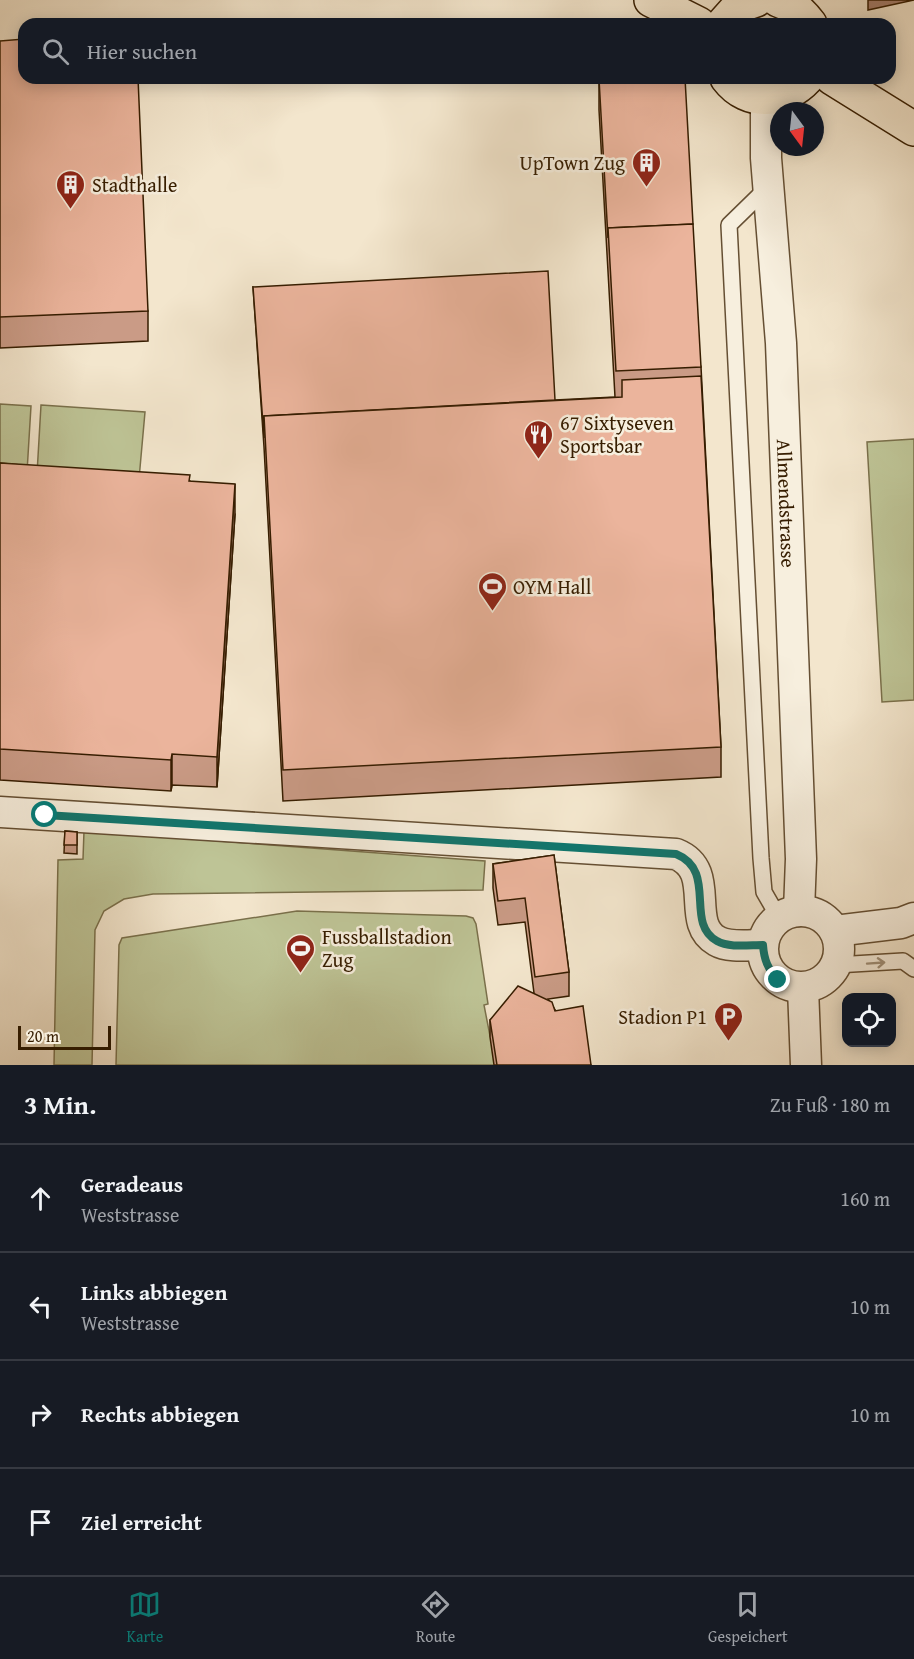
<!DOCTYPE html>
<html lang="de">
<head>
<meta charset="utf-8">
<style>
	:root { --surface:#171b24; --page:#242831; --text:#f1f3f6; --muted:#9ea1a6; --line:#363941; --accent:#0f766e }
	body { margin:0; font-family:"Gentium Book Plus",serif; background:var(--page); color:var(--text) }
	.controls { position:absolute; right:18px; bottom:18px; display:grid; overflow:hidden; border-radius:12px; box-shadow:0 3px 15px #0003 }
	.controls button { width:54px; height:54px; display:grid; place-items:center; padding:0; border:0; border-bottom:2px solid var(--line); background:var(--surface); color:var(--text); font:30px sans-serif }
	.compass { position:absolute; left:770px; top:102px; width:54px; height:54px; border-radius:50%; background:var(--surface); box-shadow:0 3px 15px #0003; rotate:165deg }
	.scale { position:absolute; left:18px; bottom:15px; width:93px; box-sizing:border-box; padding-left:6px; border:3px solid #361d00; border-top:0; font-size:16px; line-height:21px; white-space:nowrap; color:#361d00; -webkit-text-stroke:4px #f7efde; paint-order:stroke }
	.stop { position:absolute; width:18px; height:18px; margin:-14px; border:4px solid #0f766e; border-radius:50%; background:#fff }
	.stop.end { background:#0f766e; border-color:#fff; box-shadow:0 2px 6px #0008 }
	.list { margin:0; padding:0; list-style:none }
	h2 { display:flex; justify-content:space-between; align-items:center; height:78px; margin:0; padding:0 24px; font-size:26px }
	h2 small { font-size:20px; font-weight:400; color:var(--muted) }
	.list li { display:grid; grid-template-columns:39px 1fr auto; gap:18px; align-items:center; box-sizing:border-box; height:108px; padding:0 24px; border-top:2px solid var(--line) }
	.list b { display:block; font-size:22px; white-space:nowrap }
	.list p { margin:0; font-size:20px; white-space:nowrap; color:var(--muted) }
	.list em { font-size:20px; font-style:normal; color:var(--muted) }
	.icon { flex:none; width:33px; height:33px; fill:none; stroke:currentColor; stroke-width:2; stroke-linecap:round; stroke-linejoin:round }
	.map { position:relative; flex:none; width:914px; height:1065px; overflow:hidden }
	.search { position:absolute; background:var(--surface); box-shadow:0 3px 15px #0003; left:18px; right:18px; top:18px; height:66px; display:flex; align-items:center; gap:15px; box-sizing:border-box; padding:0 21px; border-radius:18px; color:var(--muted); font-size:22px }
	.sheet { height:510px; background:var(--surface) }
	nav { display:flex; justify-content:space-around; align-items:center; box-sizing:border-box; height:84px; border-top:2px solid var(--line); background:var(--surface); font-size:16px; color:var(--muted) }
	nav a { display:grid; justify-items:center; gap:3px }
	nav .on { color:var(--accent) }
	.map>svg:first-child { display:block }
	.green { fill:#bec496; stroke:#7a704b; stroke-width:1.5 }
	.lines { fill:none; stroke-linecap:round; stroke-linejoin:round }
	.service-casing { stroke:#654f33; stroke-width:18 }
	.minor-casing { stroke:#654f33; stroke-width:33 }
	.primary-casing { stroke:#361d00; stroke-width:36 }
	.service { stroke:#f7efde; stroke-width:15 }
	.minor { stroke:#f7efde; stroke-width:30 }
	.primary { stroke:#f3e6cd; stroke-width:33 }
	.wall { fill:#ca9b86; stroke:#361d00; stroke-width:1.5 }
	.shaded-wall { fill:#a47e6d; stroke:#361d00; stroke-width:1.5 }
	.building { fill:#ebb49c; stroke:#361d00; stroke-width:1.5 }
	.oneway { stroke:#a0907a }
	.route { stroke:#0f766e; stroke-width:8 }
	.labels { text-anchor:middle; dominant-baseline:central; stroke-width:5; stroke-linejoin:round; paint-order:stroke }
	.poi-label { font-size:20px; fill:#361d00; stroke:#f7efde; text-anchor:start }
	.street-label { font-size:20px; fill:#361d00; stroke:#f7efde }
</style>
</head>
<body>
<div class="map">
<svg width="914" height="1065" viewBox="0 0 914 1065">
	<rect width="100%" height="100%" fill="#f3e6cd"/>
	<filter id="stains"><feTurbulence type="fractalNoise" baseFrequency=".00333" numOctaves="4"/><feColorMatrix values="0 0 0 0 .2 0 0 0 0 .09 0 0 0 0 .02 0 0 0 .5 -.17"/></filter>
	<radialGradient id="worn" r=".72"><stop offset=".6" stop-color="#630" stop-opacity="0"/><stop offset="1" stop-color="#630" stop-opacity=".3"/></radialGradient>
	<g class="green">
		<polygon points="0,404 31,406 27,472 0,470"/>
		<polygon points="41,405 145,412 139,479 37,474"/>
		<polygon points="914,439 914,700 882,702 867,442"/>
		<polygon points="84,831 485,861 483,890 153,894 124,899 104,911 95,930 92,1065 54,1065 58,860 83,859"/>
		<polygon points="297,911 466,916 473,918 476,924 488,1004 484,1005 490,1036 589,1065 116,1065 119,945 122,938"/>
	</g>
	<g class="lines">
		<defs>
			<g id="service">
				<polyline points="769,186 729,225 761,858 764,892 779,918"/>
				<polyline points="836,965 903,961 914,969"/>
			</g>
			<g id="minor">
				<path id="s1" d="M766,98v60l15,185 20,516 -2,52"/>
				<path d="M0,812l676,42c42,17 8,69 41,87 12,7 32,4 46,4"/>
				<circle cx="801" cy="949" r="38"/>
				<polyline points="835,931 901,923 914,918"/>
				<polyline points="803,988 806,1065"/>
			</g>
			<g id="primary">
				<polyline points="651,0 699,24"/>
				<path d="M778,0c15,5 23,12 32,24"/>
				<polyline points="723,24 739,6 756,0"/>
				<path d="M727,78c21,28 58,24 80,0"/>
				<polyline points="832,78 914,129"/>
			</g>
		</defs>
		<use href="#service" class="service-casing"/>
		<use href="#minor" class="minor-casing"/>
		<use href="#primary" class="primary-casing"/>
		<use href="#service" class="service"/>
		<use href="#minor" class="minor"/>
		<use href="#primary" class="primary"/>
	</g>
	<g class="wall">
		<polygon points="0,41 148,311 148,341 0,348"/>
		<polygon points="599,79 701,367 721,747 721,777 283,801 264,447 253,287 555,400 615,397 599,110"/>
		<polygon points="0,463 190,481 235,514 217,787 172,785 171,791 0,780"/>
		<polygon points="65,831 77,832 77,854 64,853"/>
		<polygon points="554,855 569,972 569,996 548,999 591,1065 494,1065 490,1037 490,1020 534,993 525,922 498,925 493,888 493,864"/>
	</g>
	<g class="shaded-wall">
		<polygon points="868,0 914,0 868,10"/>
		<polygon points="235,484 235,514 217,787 217,757"/>
		<polygon points="172,754 172,785 171,791 171,760"/>
	</g>
	<g class="building">
		<polygon points="24,39 24,78 138,78 148,311 0,317 0,41"/>
		<polygon points="621,78 685,78 693,224 608,228 608,238 599,79"/>
		<polygon points="693,224 701,367 616,371 608,228"/>
		<polygon points="548,271 555,400 264,416 264,438 253,287"/>
		<polygon points="701,376 721,747 283,770 264,416 622,397 622,380"/>
		<polygon points="0,463 190,475 189,481 235,484 217,757 172,754 171,760 0,749"/>
		<polygon points="65,831 77,832 77,845 64,845"/>
		<polygon points="554,855 569,972 535,977 525,898 498,901 493,864"/>
		<polygon points="518,986 552,1002 555,1011 583,1006 591,1065 497,1065 490,1020"/>
	</g>
	<defs><path id="oneway-shaft" d="M-6 0H5M1.5-3L5.5 0L1.5 3" fill="none" stroke-width="1.6" stroke-linecap="round" stroke-linejoin="round" transform="scale(1.5)"/></defs>
	<use class="oneway" href="#oneway-shaft" transform="translate(876 963) rotate(-4)"/>
	<g class="lines">
		<path class="route" d="M45,815l631,39c42,17 8,69 41,87 12,7 32,4 46,4 1,15 5,24 15,35"/>
	</g>
	<defs>
		<symbol id="building-pin" viewBox="-11 -11 22 30"><path d="M0 17L-7.5 6A9.5 9.5 0 1 1 7.5 6Z" fill="#8f2418" stroke="#f7efde"/><path d="M-4-6H4V6H1V3H-1V6H-4ZM-2.5-4.3h1.7v1.8h-1.7ZM.8-4.3h1.7v1.8H.8ZM-2.5-1h1.7V.8h-1.7ZM.8-1h1.7V.8H.8Z" fill="#fff"/></symbol>
		<symbol id="restaurant-pin" viewBox="-11 -11 22 30"><path d="M0 17L-7.5 6A9.5 9.5 0 1 1 7.5 6Z" fill="#8f2418" stroke="#f7efde"/><path d="M-5-6h1v4h1v-4h1v4h1v-4h1v5L-1.5 .5V6h-2V.5L-5-1ZM5-6V6H3V1.5H1.5Q1.5-4 5-6Z" fill="#fff"/></symbol>
		<symbol id="stadium-pin" viewBox="-11 -11 22 30"><path d="M0 17L-7.5 6A9.5 9.5 0 1 1 7.5 6Z" fill="#8f2418" stroke="#f7efde"/><path d="M0-5a6.5 5 0 1 0 0 10a6.5 5 0 1 0 0-10ZM-3.5-1.8h7v3.6h-7Z" fill="#fff"/></symbol>
		<symbol id="parking-pin" viewBox="-11 -11 22 30"><path d="M0 17L-7.5 6A9.5 9.5 0 1 1 7.5 6Z" fill="#8f2418" stroke="#f7efde"/><path d="M-3.5-5.5H1a3.5 3.5 0 0 1 0 7H-1V5.5H-3.5ZM-1-3.4V-.6H.8a1.4 1.4 0 0 0 0-2.8Z" fill="#fff"/></symbol>
	</defs>
	<g fill-rule="evenodd">
		<use href="#building-pin" x="630" y="146" width="33" height="45"/>
		<use href="#building-pin" x="54" y="168" width="33" height="45"/>
		<use href="#restaurant-pin" x="522" y="418" width="33" height="45"/>
		<use href="#stadium-pin" x="476" y="570" width="33" height="45"/>
		<use href="#stadium-pin" x="284" y="932" width="33" height="45"/>
		<use href="#parking-pin" x="712" y="1000" width="33" height="45"/>
	</g>
	<g class="labels">
		<g class="poi-label">
			<text x="625" y="162" text-anchor="end">UpTown Zug</text>
			<text x="92" y="184">Stadthalle</text>
			<text x="560" y="422">67 Sixtyseven<tspan x="560" dy="23">Sportsbar</tspan></text>
			<text x="513" y="586">OYM Hall</text>
			<text x="322" y="936">Fussballstadion<tspan x="322" dy="23">Zug</tspan></text>
			<text x="707" y="1016" text-anchor="end">Stadion P1</text>
		</g>
		<g class="street-label">
			<text stroke="none"><textPath href="#s1" startOffset="406">Allmendstrasse</textPath></text>
		</g>
	</g>
	<rect width="100%" height="100%" filter="url(#stains)"/>
	<rect width="100%" height="100%" fill="url(#worn)"/>
</svg>
<div class="controls">
<button><svg class="icon" aria-label="locate" viewBox="0 0 24 24"><circle cx="12" cy="12" r="6"/><path d="M12 2v4M12 18v4M2 12h4M18 12h4"/></svg></button>
</div>
<svg class="compass" viewBox="-18 -18 36 36"><path d="M0-13l5 13h-10z" fill="#e53935"/><path d="M0 13l5-13h-10z" fill="#9ea1a6"/></svg>
<div class="scale">20 m</div>
<div class="stop" style="left:45px;top:815px"></div>
<div class="stop end" style="left:778px;top:980px"></div>
<div class="search"><svg class="icon" aria-label="search" viewBox="0 0 24 24"><circle cx="10" cy="10" r="6"/><path d="M15 15l6 6"/></svg>Hier suchen</div>
</div>
<section class="sheet">
<h2>3 Min.<small>Zu Fuß · 180 m</small></h2>
<ul class="list">
<li><svg class="icon" aria-label="ahead" viewBox="0 0 24 24"><path d="M12 20V5M6 11l6-6 6 6"/></svg><div><b>Geradeaus</b><p>Weststrasse</p></div><em>160 m</em></li>
<li><svg class="icon" aria-label="left" viewBox="0 0 24 24"><path d="M17 20v-9H6M10 6l-5 5 5 5"/></svg><div><b>Links abbiegen</b><p>Weststrasse</p></div><em>10 m</em></li>
<li><svg class="icon" aria-label="right" viewBox="0 0 24 24"><path d="M7 20v-9h11M14 6l5 5-5 5"/></svg><div><b>Rechts abbiegen</b></div><em>10 m</em></li>
<li><svg class="icon" aria-label="arrive" viewBox="0 0 24 24"><path d="M6 21V4h12l-3 4 3 4H6"/></svg><div><b>Ziel erreicht</b></div></li>
</ul>
</section>
<nav>
<a class="on"><svg class="icon" aria-label="map" viewBox="0 0 24 24"><path d="M3 6l6-2 6 2 6-2v14l-6 2-6-2-6 2zM9 4v14M15 6v14"/></svg>Karte</a>
<a><svg class="icon" aria-label="directions" viewBox="0 0 24 24"><path d="M12 3l9 9-9 9-9-9zM9 14v-3h6M13 9l2 2-2 2"/></svg>Route</a>
<a><svg class="icon" aria-label="saved" viewBox="0 0 24 24"><path d="M7 4h10v16l-5-4-5 4z"/></svg>Gespeichert</a>
</nav>
</body>
</html>
